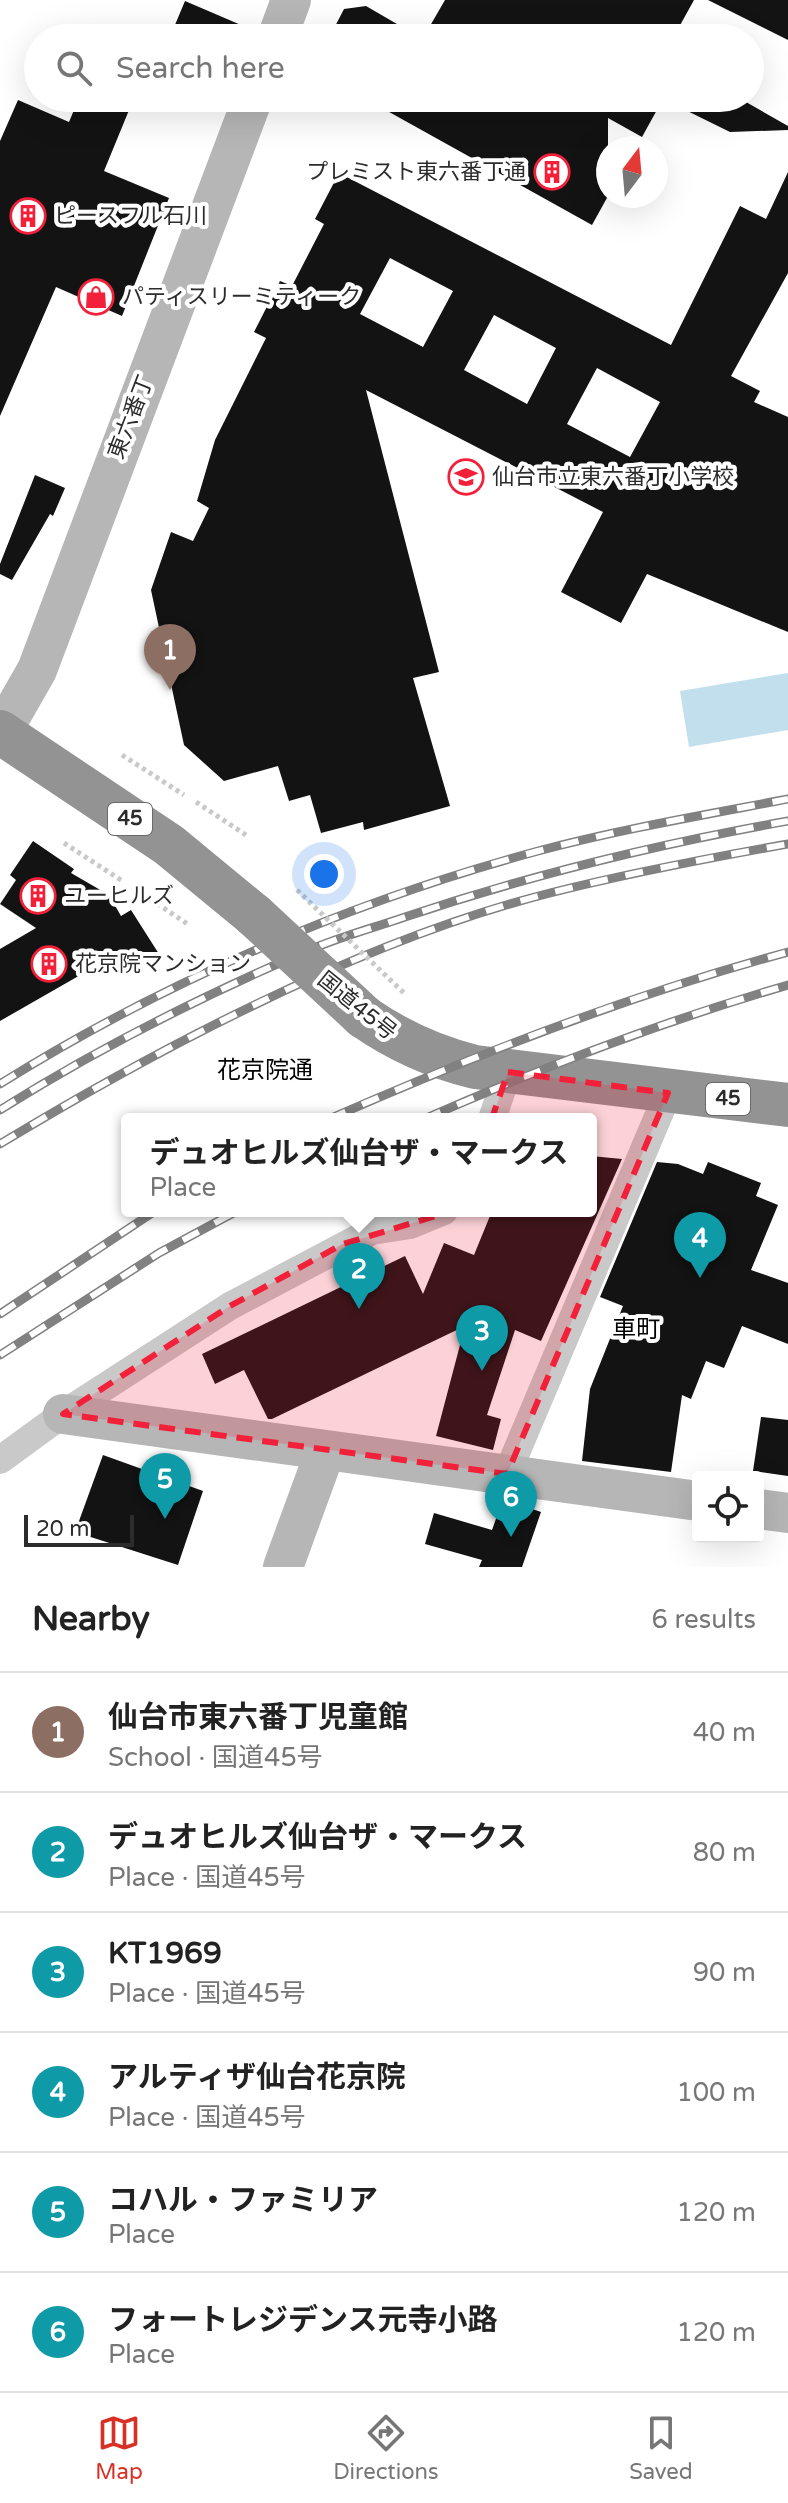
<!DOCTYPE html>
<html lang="en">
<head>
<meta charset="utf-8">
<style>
	:root { --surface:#fff; --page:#f6f6f6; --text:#222; --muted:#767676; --line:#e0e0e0; --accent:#d93025 }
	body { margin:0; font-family:"Varela Round","Noto Sans JP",sans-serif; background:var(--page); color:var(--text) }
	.controls { position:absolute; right:24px; bottom:24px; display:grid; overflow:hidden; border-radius:8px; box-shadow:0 8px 32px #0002 }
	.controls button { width:72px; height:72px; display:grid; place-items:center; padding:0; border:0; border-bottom:2px solid var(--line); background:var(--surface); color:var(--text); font:40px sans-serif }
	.compass { position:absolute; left:596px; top:136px; width:72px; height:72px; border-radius:50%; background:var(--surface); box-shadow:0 8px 32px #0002; rotate:16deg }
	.scale { position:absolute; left:24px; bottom:20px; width:110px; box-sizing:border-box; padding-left:8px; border:4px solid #2c2c2c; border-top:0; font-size:22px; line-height:28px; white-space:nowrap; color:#2c2c2c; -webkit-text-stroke:6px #fff; paint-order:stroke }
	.you { position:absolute; left:324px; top:874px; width:28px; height:28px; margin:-20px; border:6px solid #fff; border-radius:50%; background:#1a73e8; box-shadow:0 0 0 12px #1a73e833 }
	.badge { display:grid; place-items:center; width:52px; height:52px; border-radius:50%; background:var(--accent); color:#fff; font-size:26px; font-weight:700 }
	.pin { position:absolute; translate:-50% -66px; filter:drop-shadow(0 2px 4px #0008) }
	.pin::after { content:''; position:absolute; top:42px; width:28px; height:24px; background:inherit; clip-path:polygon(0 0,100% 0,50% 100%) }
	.popup { position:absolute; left:121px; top:1113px; width:476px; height:104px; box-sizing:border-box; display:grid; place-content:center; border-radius:8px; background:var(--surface); filter:drop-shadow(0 2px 6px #0005); font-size:26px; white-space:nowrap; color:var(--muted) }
	.popup b { font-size:30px; color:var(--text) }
	.popup::after { content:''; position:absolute; left:50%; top:100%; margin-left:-16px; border:16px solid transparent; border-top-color:var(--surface) }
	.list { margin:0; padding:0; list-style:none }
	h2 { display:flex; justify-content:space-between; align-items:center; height:104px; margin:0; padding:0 32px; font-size:34px }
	h2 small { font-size:26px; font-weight:400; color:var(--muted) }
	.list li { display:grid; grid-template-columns:52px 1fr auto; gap:24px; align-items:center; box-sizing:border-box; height:120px; padding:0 32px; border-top:2px solid var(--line) }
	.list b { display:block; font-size:30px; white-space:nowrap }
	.list p { margin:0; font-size:26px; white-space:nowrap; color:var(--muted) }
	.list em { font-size:26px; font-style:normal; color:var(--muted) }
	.icon { flex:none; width:44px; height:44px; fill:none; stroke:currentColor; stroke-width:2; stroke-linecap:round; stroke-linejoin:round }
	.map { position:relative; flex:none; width:788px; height:1567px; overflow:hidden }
	.search { position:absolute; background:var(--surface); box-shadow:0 8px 32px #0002; left:24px; right:24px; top:24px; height:88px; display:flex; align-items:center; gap:20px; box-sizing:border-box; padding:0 28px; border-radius:44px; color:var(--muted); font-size:30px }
	.sheet { height:824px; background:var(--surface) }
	nav { display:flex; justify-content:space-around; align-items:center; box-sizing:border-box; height:112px; border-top:2px solid var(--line); background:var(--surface); font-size:22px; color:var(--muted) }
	nav a { display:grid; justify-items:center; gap:4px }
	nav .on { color:var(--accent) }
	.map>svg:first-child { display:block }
	.water { fill:#c2dfed }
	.building { fill:#131313; fill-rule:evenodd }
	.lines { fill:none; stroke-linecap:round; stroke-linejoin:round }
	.path { stroke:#c9c9c9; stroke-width:5; stroke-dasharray:4 4; stroke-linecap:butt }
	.street { stroke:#c9c9c9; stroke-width:28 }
	.secondary { stroke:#b6b6b6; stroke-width:40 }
	.highway { stroke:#939393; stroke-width:44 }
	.rail-casing { stroke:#818181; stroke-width:9 }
	.rail { stroke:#fff; stroke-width:6; stroke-dasharray:18; stroke-linecap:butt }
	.path-bridge { stroke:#c9c9c9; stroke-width:5; stroke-dasharray:4 4; stroke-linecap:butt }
	.highway-bridge { stroke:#939393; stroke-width:44 }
	.marked { fill:#f22039; fill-opacity:0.2; stroke:#f22039; stroke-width:6; stroke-dasharray:16 10; stroke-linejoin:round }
	.labels { text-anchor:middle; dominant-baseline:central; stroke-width:8; stroke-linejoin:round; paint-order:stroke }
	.shield { fill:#fff; stroke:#6b6b6b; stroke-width:2 }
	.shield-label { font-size:20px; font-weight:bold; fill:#2c2c2c }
	.poi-label { font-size:22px; fill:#2c2c2c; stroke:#fff; text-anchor:start }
	.street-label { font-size:22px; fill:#2c2c2c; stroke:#fff }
	.neighbourhood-label { font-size:24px; fill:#000; stroke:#fff }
</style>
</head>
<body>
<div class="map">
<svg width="788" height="1567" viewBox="0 0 788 1567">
	<rect width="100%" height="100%" fill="#fff"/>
	<polygon class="water" points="788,673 788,730 689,747 680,691"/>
	<g class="building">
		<polygon points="445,0 694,0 673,38 423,38"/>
		<polygon points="708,0 788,0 788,40"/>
		<polygon points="185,1 255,31 255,38 187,38 172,32"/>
		<polygon points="366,6 421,38 329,38 344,9"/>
		<polygon points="79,98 134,98 104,171 169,198 122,316 56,287 0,416 0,141 18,100 69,122"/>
		<polygon points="364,98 739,98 788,126 788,130 730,132 663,99 642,137 608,118 608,196 592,225"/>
		<path d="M788,172v101l-57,103 29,15 -6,11 34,15v215l-141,-58 -26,49 -60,-31 42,-80 -237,-122 73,282 -26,6 37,128 -86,24 -1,-8 -42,11 -11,-38 -21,6 -11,-35 -54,15 -40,-36 -33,-155 20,-58 22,9 16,-33 -12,-7 18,-61 51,-102 -12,-6 26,-51 12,5 32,-62 -9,-5 24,-46 332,172 69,-139 26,13zM390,258l63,33 -30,56 -63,-33zM494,315l62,33 -29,56 -63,-34zM597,368l63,34 -30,55 -63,-33z"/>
		<polygon points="35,475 65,488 53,516 50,514 12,580 0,574 0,564"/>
		<polygon points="33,841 74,869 71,873 109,895 121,916 131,910 159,954 117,954 0,1021 0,949 36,928 0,904 16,880 10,875"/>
		<polygon points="591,1156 622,1159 541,1341 515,1330 487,1415 501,1419 493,1450 436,1436 465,1326 272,1419 268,1419 244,1370 215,1384 202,1354 405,1256 423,1294 444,1243 474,1255 492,1211 591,1211"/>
		<polygon points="657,1162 678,1164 703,1174 708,1162 761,1183 756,1196 778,1205 751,1270 788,1283 788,1344 742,1326 724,1368 706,1361 691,1399 682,1395 671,1472 582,1461 590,1389 623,1306 600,1297"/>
		<polygon points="761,1417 788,1420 788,1476 753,1471"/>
		<polygon points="103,1455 203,1491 178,1565 75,1532"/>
		<polygon points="503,1499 541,1512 522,1567 479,1567 482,1560 425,1544 434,1513 492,1530"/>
	</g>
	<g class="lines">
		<g class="path">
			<polyline points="122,755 184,795"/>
			<polyline points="196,802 246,835"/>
			<polyline points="64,843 124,882"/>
			<polyline points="137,890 189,925"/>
		</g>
		<g class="street">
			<polyline points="492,1119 508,1072"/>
			<polyline points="0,1460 63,1414 230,1306 372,1231 410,1225 444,1211"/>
			<polyline points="507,1474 668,1093"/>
		</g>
		<g class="secondary">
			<polyline points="277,38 291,0"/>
			<polyline points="1,733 37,670 253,98"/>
			<polyline points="63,1414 698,1501"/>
			<polyline points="758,1509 788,1513"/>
			<polyline points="283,1567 325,1452"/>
		</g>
		<g class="highway">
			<polyline points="0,732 169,845 254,915"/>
			<path d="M364,1017c36,25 70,40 111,50l313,38"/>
		</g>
		<defs>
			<g id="rail">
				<path d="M0,1084c165,-103 350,-182 538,-233 83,-22 166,-36 250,-52"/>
				<path d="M0,1110c97,-61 202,-114 307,-159 32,-14 66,-23 98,-34 125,-42 253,-73 383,-96"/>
				<path d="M329,1119c150,-66 301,-124 459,-167"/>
				<path d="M424,1119c119,-52 240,-98 364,-134"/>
				<path d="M0,1144c164,-99 364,-204 550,-251 79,-20 159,-35 238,-49"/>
				<polyline points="0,1314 155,1211"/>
				<polyline points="0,1355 159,1253 237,1211"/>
			</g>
		</defs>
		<use href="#rail" class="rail-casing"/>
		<use href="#rail" class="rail"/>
		<polyline class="path-bridge" points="297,890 406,995"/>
		<polyline class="highway-bridge" points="254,915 364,1017"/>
	</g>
	<path class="marked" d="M508,1072l160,21 -161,381 -444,-60 167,-108 113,-62 96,-29 35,-45z"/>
	<defs>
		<symbol id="building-ring" viewBox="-11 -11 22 22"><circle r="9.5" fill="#fff" stroke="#f22039" stroke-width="1.5"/><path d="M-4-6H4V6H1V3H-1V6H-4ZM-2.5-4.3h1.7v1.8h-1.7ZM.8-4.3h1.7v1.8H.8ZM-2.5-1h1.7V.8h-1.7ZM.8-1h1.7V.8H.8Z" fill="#f22039"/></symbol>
		<symbol id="shop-ring" viewBox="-11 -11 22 22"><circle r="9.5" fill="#fff" stroke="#f22039" stroke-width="1.5"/><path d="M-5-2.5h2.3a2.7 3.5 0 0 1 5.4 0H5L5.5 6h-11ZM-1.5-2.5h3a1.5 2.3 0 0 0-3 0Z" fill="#f22039"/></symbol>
		<symbol id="school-ring" viewBox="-11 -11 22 22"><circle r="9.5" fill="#fff" stroke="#f22039" stroke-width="1.5"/><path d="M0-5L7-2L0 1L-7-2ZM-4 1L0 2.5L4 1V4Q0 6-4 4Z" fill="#f22039"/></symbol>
	</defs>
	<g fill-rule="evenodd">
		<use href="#building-ring" x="532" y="152" width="40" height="40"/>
		<use href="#building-ring" x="8" y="196" width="40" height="40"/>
		<use href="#shop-ring" x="76" y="277" width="40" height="40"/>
		<use href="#school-ring" x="446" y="457" width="40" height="40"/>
		<use href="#building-ring" x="18" y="876" width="40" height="40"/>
		<use href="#building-ring" x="29" y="944" width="40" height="40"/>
	</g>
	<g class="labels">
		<g class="shield">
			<rect x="108" y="803" width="44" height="32" rx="6"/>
			<rect x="706" y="1083" width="44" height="32" rx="6"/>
		</g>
		<g class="shield-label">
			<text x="130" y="819">45</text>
			<text x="728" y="1099">45</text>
		</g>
		<g class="poi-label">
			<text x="526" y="172" text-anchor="end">プレミスト東六番丁通</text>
			<text x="54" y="216">ピースフル石川</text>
			<text x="122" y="297">パティスリーミティーク</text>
			<text x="492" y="477">仙台市立東六番丁小学校</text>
			<text x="64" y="896">ユーヒルズ</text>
			<text x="75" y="964">花京院マンション</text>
		</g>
		<g class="street-label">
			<text transform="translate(131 417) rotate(-69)">東六番丁</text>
			<text transform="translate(357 1006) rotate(39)">国道45号</text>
		</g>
		<g class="neighbourhood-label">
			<text x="265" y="1070">花京院通</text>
			<text x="636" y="1329">車町</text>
		</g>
	</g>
</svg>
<div class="controls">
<button><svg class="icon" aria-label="locate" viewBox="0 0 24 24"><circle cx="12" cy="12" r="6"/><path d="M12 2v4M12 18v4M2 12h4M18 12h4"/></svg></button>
</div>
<svg class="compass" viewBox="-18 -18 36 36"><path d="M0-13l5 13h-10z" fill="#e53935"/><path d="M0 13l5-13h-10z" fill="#767676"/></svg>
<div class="scale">20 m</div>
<div class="you"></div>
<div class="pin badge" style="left:170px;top:690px;background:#8d6e63">1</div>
<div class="pin badge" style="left:359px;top:1309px;background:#0f9aa8">2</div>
<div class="popup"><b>デュオヒルズ仙台ザ・マークス</b>Place</div>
<div class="pin badge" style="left:482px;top:1371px;background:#0f9aa8">3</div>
<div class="pin badge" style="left:700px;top:1278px;background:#0f9aa8">4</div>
<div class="pin badge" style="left:165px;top:1519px;background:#0f9aa8">5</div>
<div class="pin badge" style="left:511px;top:1537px;background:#0f9aa8">6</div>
<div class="search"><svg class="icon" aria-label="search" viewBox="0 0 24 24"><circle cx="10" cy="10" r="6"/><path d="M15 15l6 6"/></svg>Search here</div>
</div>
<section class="sheet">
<h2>Nearby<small>6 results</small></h2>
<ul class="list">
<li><span class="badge" style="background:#8d6e63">1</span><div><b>仙台市東六番丁児童館</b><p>School · 国道45号</p></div><em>40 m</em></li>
<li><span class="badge" style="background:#0f9aa8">2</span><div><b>デュオヒルズ仙台ザ・マークス</b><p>Place · 国道45号</p></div><em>80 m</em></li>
<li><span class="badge" style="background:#0f9aa8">3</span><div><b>KT1969</b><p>Place · 国道45号</p></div><em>90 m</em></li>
<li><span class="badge" style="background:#0f9aa8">4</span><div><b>アルティザ仙台花京院</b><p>Place · 国道45号</p></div><em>100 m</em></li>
<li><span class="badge" style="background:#0f9aa8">5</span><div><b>コハル・ファミリア</b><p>Place</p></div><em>120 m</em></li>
<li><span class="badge" style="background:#0f9aa8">6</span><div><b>フォートレジデンス元寺小路</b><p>Place</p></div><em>120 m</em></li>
</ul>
</section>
<nav>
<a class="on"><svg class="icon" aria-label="map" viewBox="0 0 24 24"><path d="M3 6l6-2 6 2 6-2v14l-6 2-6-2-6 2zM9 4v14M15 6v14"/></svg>Map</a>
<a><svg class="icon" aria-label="directions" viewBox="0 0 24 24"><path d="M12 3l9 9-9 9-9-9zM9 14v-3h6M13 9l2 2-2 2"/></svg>Directions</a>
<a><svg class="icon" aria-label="saved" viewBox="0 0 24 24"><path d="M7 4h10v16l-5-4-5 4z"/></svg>Saved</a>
</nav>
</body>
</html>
